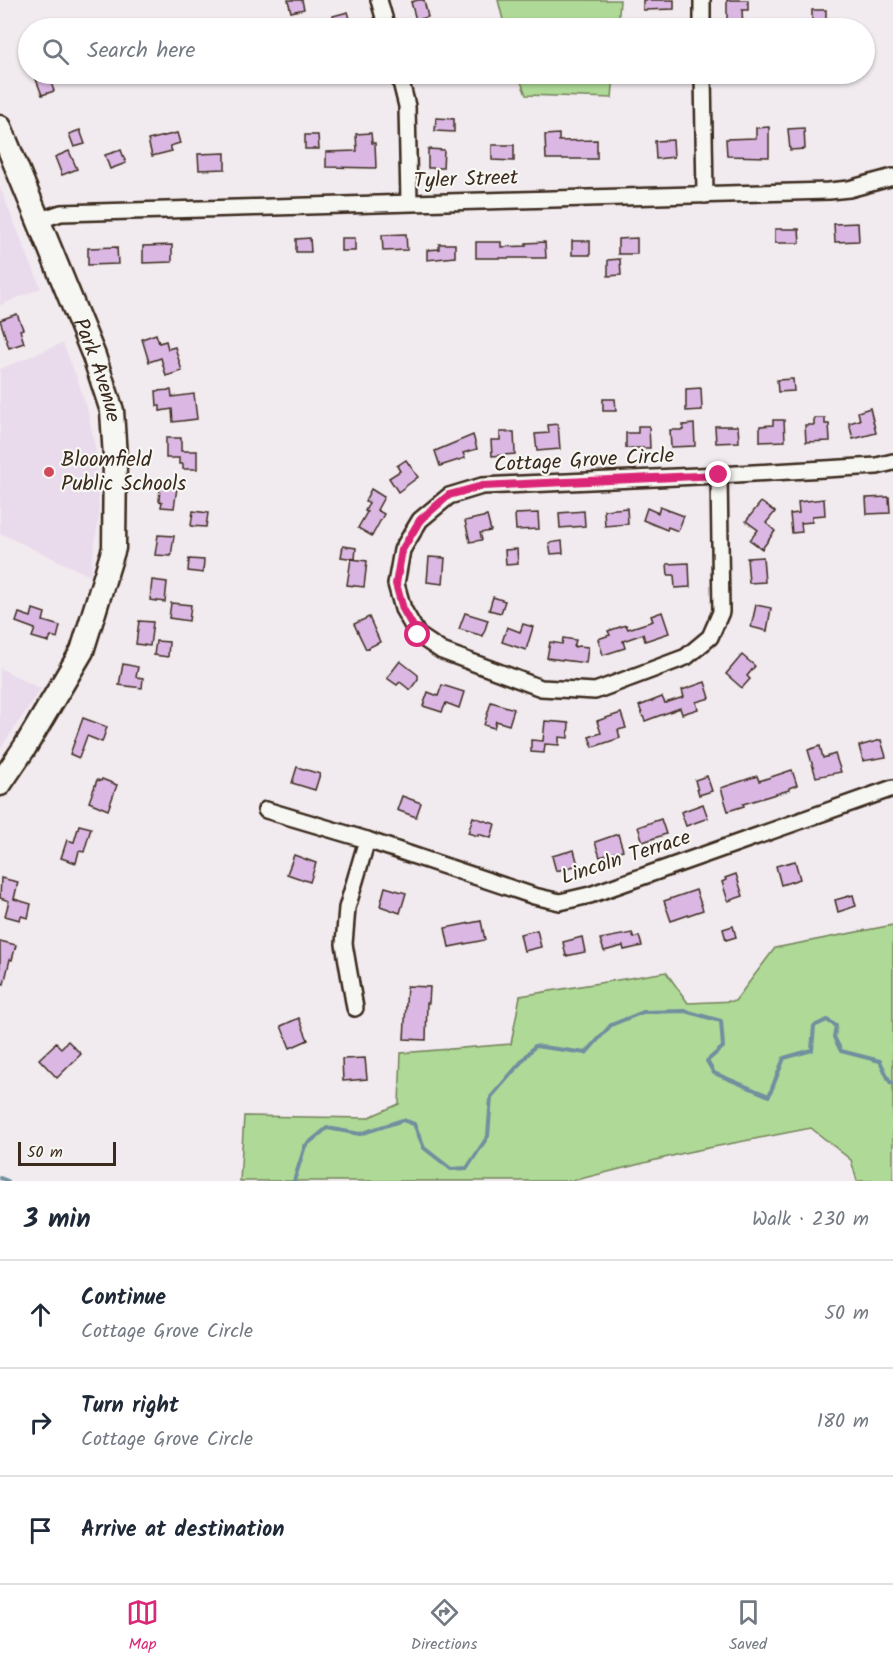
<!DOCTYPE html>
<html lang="en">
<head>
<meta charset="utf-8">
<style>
	:root { --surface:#fff; --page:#f2f2f3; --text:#1f2937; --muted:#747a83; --line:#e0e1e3; --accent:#db2777 }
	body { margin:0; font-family:Kalam,sans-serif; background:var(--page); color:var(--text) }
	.scale { position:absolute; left:18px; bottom:15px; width:98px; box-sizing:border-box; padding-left:6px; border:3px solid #3b2a1e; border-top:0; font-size:16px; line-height:21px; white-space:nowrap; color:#3b2a1e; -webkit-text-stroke:4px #f6f6f2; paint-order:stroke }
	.stop { position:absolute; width:18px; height:18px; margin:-14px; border:4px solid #db2777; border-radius:50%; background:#fff }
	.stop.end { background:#db2777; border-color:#fff; box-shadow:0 2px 6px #0008 }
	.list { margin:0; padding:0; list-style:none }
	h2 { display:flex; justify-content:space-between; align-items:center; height:78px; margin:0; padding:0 24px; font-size:26px }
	h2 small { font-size:20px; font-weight:400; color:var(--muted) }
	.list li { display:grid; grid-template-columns:39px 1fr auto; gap:18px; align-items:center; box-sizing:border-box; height:108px; padding:0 24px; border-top:2px solid var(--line) }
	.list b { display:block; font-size:22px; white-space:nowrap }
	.list p { margin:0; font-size:20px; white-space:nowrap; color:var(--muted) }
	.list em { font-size:20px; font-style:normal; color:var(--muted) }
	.icon { flex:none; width:33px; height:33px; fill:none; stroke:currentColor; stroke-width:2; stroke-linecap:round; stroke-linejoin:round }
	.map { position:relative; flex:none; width:893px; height:1181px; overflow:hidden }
	.search { position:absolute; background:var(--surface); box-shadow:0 2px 4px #0004; left:18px; right:18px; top:18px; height:66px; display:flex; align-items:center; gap:15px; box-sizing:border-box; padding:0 21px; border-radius:33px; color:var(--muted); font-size:22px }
	.sheet { height:402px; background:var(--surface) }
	nav { display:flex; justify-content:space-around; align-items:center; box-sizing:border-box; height:84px; border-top:2px solid var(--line); background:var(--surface); font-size:16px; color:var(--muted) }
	nav a { display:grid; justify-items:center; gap:3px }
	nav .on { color:var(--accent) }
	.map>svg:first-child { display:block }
	.built { fill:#eadbec }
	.green { fill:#aed997; stroke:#74825a; stroke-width:1.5 }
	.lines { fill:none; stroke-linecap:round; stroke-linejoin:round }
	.stream { stroke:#708f9f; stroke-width:4 }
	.building { fill:#dbb8e4; stroke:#3b2a1e; stroke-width:1.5 }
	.street-casing { stroke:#3b2a1e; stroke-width:20 }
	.secondary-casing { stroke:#3b2a1e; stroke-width:27 }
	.street { stroke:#f6f6f2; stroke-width:15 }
	.secondary { stroke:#f6f6f2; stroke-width:22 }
	.route { stroke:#db2777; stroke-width:8 }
	.poi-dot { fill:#d1495b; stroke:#f6f6f2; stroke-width:2 }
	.labels { text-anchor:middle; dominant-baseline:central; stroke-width:4.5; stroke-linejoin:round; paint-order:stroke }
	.street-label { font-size:21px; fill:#3b2a1e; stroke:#f6f6f2 }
	.poi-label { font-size:21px; fill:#3b2a1e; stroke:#f6f6f2; text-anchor:start }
</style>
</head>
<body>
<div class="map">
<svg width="893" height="1181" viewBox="0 0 893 1181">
	<rect width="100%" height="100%" fill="#f1eaef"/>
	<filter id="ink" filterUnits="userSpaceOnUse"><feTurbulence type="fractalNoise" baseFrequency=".0167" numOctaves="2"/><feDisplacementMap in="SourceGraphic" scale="12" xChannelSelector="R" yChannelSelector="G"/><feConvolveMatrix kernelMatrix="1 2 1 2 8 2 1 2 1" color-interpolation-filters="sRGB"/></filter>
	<g filter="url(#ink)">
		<g class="built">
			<polygon points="0,188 41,288 0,305"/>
			<polygon points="63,343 78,381 89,416 96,453 99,515 90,576 0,533 0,369"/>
			<polygon points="0,668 41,689 0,749"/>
		</g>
		<g class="green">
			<polygon points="498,0 620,0 618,28 505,28"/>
			<polygon points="518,74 614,74 612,98 526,95"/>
			<polygon points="893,925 893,1181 857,1181 851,1160 811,1128 688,1152 572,1181 240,1181 244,1116 367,1118 399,1104 401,1053 511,1044 520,996 666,972 688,1003 735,1001 775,948"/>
		</g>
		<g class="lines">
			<g class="stream">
				<polyline points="0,1178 8,1181"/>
				<polyline points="294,1181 305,1146 327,1128 360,1134 403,1120 414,1124 424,1148 451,1169 467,1168 488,1136 491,1097 535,1046 586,1053 611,1025 643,1012 685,1011 721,1021 723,1047 707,1061 714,1073 769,1096 784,1058 812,1050 814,1026 827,1020 836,1026 834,1037 841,1051 880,1061 890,1082 893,1083"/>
			</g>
		</g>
		<g class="building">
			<polygon points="288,0 302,0 304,9 291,12"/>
			<polygon points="418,0 424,0 428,17 416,20 411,2"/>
			<polygon points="643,0 674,0 674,9 643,10"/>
			<polygon points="727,0 748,0 748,10 742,10 743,28 727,28"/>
			<rect x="812" y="10" width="14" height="14"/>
			<polygon points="348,12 353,28 336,28 333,16"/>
			<polygon points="34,74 48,74 54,91 42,95"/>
			<polygon points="436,118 454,119 454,132 435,131"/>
			<polygon points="769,127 769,157 727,156 726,139 756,138 756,128"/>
			<polygon points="804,128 805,149 790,150 788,129"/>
			<polygon points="80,130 85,144 74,147 69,134"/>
			<polygon points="177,133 180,143 170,146 172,151 152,156 148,140"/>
			<polygon points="371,133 372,143 375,143 376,168 326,167 326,152 357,151 356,134"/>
			<polygon points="559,134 559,141 597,140 597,159 546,159 545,135"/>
			<polygon points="305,135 318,135 319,149 305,149"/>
			<polygon points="673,140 674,157 656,159 655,141"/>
			<polygon points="492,145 514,145 514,161 492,160"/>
			<polygon points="428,149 444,150 443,168 428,168"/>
			<polygon points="121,150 126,163 110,169 105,155"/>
			<polygon points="69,151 77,169 62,175 55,157"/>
			<polygon points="225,153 225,169 199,170 198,154"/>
			<polygon points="858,223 859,241 835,242 834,224"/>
			<polygon points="775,229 799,229 800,243 775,243"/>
			<polygon points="406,234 407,250 383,251 382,235"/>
			<polygon points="310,238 311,252 296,252 296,239"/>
			<rect x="341" y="238" width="14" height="13"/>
			<polygon points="637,238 637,254 618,254 618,239"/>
			<rect x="572" y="241" width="18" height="14"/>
			<polygon points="476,242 501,242 501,247 526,246 526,243 545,242 546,258 476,258"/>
			<polygon points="439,244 455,244 455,257 427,260 427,250 439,249"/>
			<polygon points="172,245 172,262 143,263 143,246"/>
			<polygon points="117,247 118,264 88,265 88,248"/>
			<polygon points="620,259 621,275 608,276 608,260"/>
			<polygon points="17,314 23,329 20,330 24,343 9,348 0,320"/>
			<polygon points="156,334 159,343 166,341 168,349 175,347 182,371 166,376 161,358 149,362 142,339"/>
			<polygon points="793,379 794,391 778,392 777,380"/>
			<polygon points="701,388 702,410 686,411 686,389"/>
			<polygon points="171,390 172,397 194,394 197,419 173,422 172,409 160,411 160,406 157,406 156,391"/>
			<polygon points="603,399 615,399 616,411 603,411"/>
			<polygon points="870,408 876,433 853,439 849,423 860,420 858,412"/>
			<polygon points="814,418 825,418 825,424 829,424 830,441 806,442 805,425 814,425"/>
			<polygon points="773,420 784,420 785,441 760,442 760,426 773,425"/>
			<polygon points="558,424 560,449 537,451 535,434 549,433 548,425"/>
			<polygon points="694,424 695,446 671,447 670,430 683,430 683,425"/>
			<polygon points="638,426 649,426 650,448 626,448 626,433 638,433"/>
			<polygon points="715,426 738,426 739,442 716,443"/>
			<polygon points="500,432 514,432 515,454 492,456 491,440 500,440"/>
			<polygon points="473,435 477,449 463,453 465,458 440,466 435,451"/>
			<polygon points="166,438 181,438 181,451 197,451 197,469 183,469 183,464 179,464 179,458 166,458"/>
			<polygon points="406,460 418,477 398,492 389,478 400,471 397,466"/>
			<polygon points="164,486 177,488 174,508 161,507 162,502 159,501 160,487"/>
			<polygon points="371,489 384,497 377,510 384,514 372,536 358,528 367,512 365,511 369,503 365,501"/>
			<polygon points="889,497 890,513 867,514 866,498"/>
			<polygon points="824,499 825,515 812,516 812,522 801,523 802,532 792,533 790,514 799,513 798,502"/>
			<polygon points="761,502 775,512 766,523 775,531 762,549 750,540 758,530 746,521"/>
			<polygon points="660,507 684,516 678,531 668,527 667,530 643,520 647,508 658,513"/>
			<polygon points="627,508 628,524 605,526 604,510"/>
			<polygon points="193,511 208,513 206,527 191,526"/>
			<polygon points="584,511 585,526 560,528 559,513"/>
			<polygon points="538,513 539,529 516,530 515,514"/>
			<polygon points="487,516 491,531 480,533 482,540 470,542 465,521"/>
			<polygon points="158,535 174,536 171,556 155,555"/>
			<polygon points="562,541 563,553 551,554 549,543"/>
			<polygon points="343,546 356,548 355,559 341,557"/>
			<polygon points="517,549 518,564 506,565 505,550"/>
			<polygon points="429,557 445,558 443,584 427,582"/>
			<polygon points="763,557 765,582 749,583 747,558"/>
			<polygon points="189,559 204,560 203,573 188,571"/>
			<polygon points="351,559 367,561 364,587 347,585"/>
			<polygon points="689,563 690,587 675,588 674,575 668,575 667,564"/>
			<polygon points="152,580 167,582 165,602 150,600"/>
			<polygon points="493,597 505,601 501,613 489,610"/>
			<polygon points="171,603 191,605 189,621 169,618"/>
			<polygon points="756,605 771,608 767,631 751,627"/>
			<polygon points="33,609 45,613 43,621 60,626 57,638 51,636 49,642 32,637 35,629 16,622 19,613 31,617"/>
			<polygon points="662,612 669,633 645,641 643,634 623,641 625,648 603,655 598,639 610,635 608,631 626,625 628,629 653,621 651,616"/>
			<polygon points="465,613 488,620 483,636 459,629"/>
			<polygon points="369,617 380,642 366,649 354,624"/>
			<polygon points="139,621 153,622 150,646 136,644"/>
			<polygon points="523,624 533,627 526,650 502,642 507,627 520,632"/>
			<polygon points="563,638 576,640 574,647 579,646 588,647 586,663 547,658 550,642 562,644"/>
			<polygon points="156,641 169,642 168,657 154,655"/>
			<polygon points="742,655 755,666 747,676 750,679 742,688 726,674"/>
			<polygon points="400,661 418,675 418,679 410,690 400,682 397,685 387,678"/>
			<polygon points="123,664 138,667 136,677 143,678 142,688 119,685"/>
			<polygon points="705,682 710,698 696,702 698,709 682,714 680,708 645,721 639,706 662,697 665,703 684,697 682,690"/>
			<polygon points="442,685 464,692 459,708 446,703 442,712 423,706 428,692 438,696"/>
			<polygon points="491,702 514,709 509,725 496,721 494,728 484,725"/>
			<polygon points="621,713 626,728 618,730 620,738 593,747 589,737 601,733 597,721"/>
			<polygon points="83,718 107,727 102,742 87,736 79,758 70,754"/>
			<polygon points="545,721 569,723 568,738 559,737 559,745 545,744 544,753 531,752 531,740 543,741"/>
			<polygon points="881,740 886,757 863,761 859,746"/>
			<polygon points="820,746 823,758 835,754 841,772 816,777 808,750"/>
			<polygon points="297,767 320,774 315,790 292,783"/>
			<polygon points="792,770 797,785 789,788 789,790 743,804 744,806 728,811 721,788 757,776 759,781"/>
			<polygon points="707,776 712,791 699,795 695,780"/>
			<polygon points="102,779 117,785 108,810 89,802 97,780 101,781"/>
			<polygon points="402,796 421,803 416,817 397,810"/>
			<polygon points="703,804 708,818 686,826 681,812"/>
			<polygon points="473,817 495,824 491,838 478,834 478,836 468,833"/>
			<polygon points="661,819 666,834 643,842 638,827"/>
			<polygon points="79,825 91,828 84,852 79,851 76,863 61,858 67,840 74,842"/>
			<polygon points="618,834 623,850 600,857 595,842"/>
			<polygon points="574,850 578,865 556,871 552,856"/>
			<polygon points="294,855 316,863 310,882 287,874"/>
			<polygon points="795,861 800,879 781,885 776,866"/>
			<polygon points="736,874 743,896 728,901 722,882 726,880 725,878"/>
			<polygon points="1,878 18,882 14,899 31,904 28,918 21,916 20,920 5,916 9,901 0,898"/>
			<polygon points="385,887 406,893 400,913 380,906"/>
			<polygon points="696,890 703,910 671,921 664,901"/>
			<polygon points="853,895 856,906 838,912 835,900"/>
			<polygon points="481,921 485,940 449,947 445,928"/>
			<polygon points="733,926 736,937 726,940 723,929"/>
			<polygon points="537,930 541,947 524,951 520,934"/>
			<polygon points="632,933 634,938 639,936 642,946 624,950 623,946 604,951 600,939"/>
			<polygon points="582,937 585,952 566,956 563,942"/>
			<polygon points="0,941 16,945 12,960 10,959 4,984 0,983"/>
			<polygon points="407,986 430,987 429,1003 427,1003 426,1040 404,1039"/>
			<polygon points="299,1018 308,1040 290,1048 281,1026"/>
			<polygon points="68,1041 81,1054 57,1078 39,1059 56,1043 61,1048"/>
			<polygon points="365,1058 367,1079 343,1081 342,1059"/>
		</g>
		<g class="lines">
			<defs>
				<g id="street">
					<polyline points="379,0 387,28"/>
					<polyline points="702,0 702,28"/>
					<polyline points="399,74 407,106 409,202"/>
					<polyline points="703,74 705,195"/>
					<polyline points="40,220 61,213 829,191 849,189 893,177"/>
					<polygon points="719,475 721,612 710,637 686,657 595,691 541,688 442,651 418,635 403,609 396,584 402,550 420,520 449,496 482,486"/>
					<polyline points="719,475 877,466 893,462"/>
					<polyline points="266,810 367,840 534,896 560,902 590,895 893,788"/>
					<polyline points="355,1008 344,944 347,908 367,840"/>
				</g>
				<g id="secondary">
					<path id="s1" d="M0,127l94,229 18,55 3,46 -1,91 -32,103 -57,96 -25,37"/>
				</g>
			</defs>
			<use href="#street" class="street-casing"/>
			<use href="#secondary" class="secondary-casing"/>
			<use href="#street" class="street"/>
			<use href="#secondary" class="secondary"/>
		</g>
	</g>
	<g class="lines" filter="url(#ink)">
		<polyline class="route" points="418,635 403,609 396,584 402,550 420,520 449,495 482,486 719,475"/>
	</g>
	<circle class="poi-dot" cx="49" cy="472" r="6"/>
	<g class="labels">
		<g class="street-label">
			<text transform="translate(466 180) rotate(-2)">Tyler Street</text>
			<text stroke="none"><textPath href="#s1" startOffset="262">Park Avenue</textPath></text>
			<text transform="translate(584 461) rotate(-3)">Cottage Grove Circle</text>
			<text transform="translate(626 858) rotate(-18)">Lincoln Terrace</text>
		</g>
		<g class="poi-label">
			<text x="61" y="460">Bloomfield<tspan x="61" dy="24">Public Schools</tspan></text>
		</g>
	</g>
</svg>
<div class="scale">50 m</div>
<div class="stop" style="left:418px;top:635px"></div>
<div class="stop end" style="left:719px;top:475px"></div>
<div class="search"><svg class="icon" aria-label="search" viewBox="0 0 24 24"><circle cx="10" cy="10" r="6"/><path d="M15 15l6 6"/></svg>Search here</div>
</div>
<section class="sheet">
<h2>3 min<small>Walk · 230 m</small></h2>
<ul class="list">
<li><svg class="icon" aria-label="ahead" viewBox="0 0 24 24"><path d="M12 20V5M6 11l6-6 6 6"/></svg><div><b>Continue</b><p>Cottage Grove Circle</p></div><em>50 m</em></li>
<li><svg class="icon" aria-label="right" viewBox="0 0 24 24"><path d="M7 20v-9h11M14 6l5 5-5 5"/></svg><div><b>Turn right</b><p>Cottage Grove Circle</p></div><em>180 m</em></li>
<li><svg class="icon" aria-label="arrive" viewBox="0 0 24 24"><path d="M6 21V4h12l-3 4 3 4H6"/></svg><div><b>Arrive at destination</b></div></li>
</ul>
</section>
<nav>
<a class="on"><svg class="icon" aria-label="map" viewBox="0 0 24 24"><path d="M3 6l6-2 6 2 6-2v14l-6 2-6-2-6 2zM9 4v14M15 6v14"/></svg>Map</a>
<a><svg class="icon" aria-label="directions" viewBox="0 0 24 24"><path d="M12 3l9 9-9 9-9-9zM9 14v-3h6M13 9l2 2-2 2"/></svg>Directions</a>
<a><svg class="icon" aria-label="saved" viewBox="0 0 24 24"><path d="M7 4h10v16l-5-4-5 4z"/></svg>Saved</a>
</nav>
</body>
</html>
